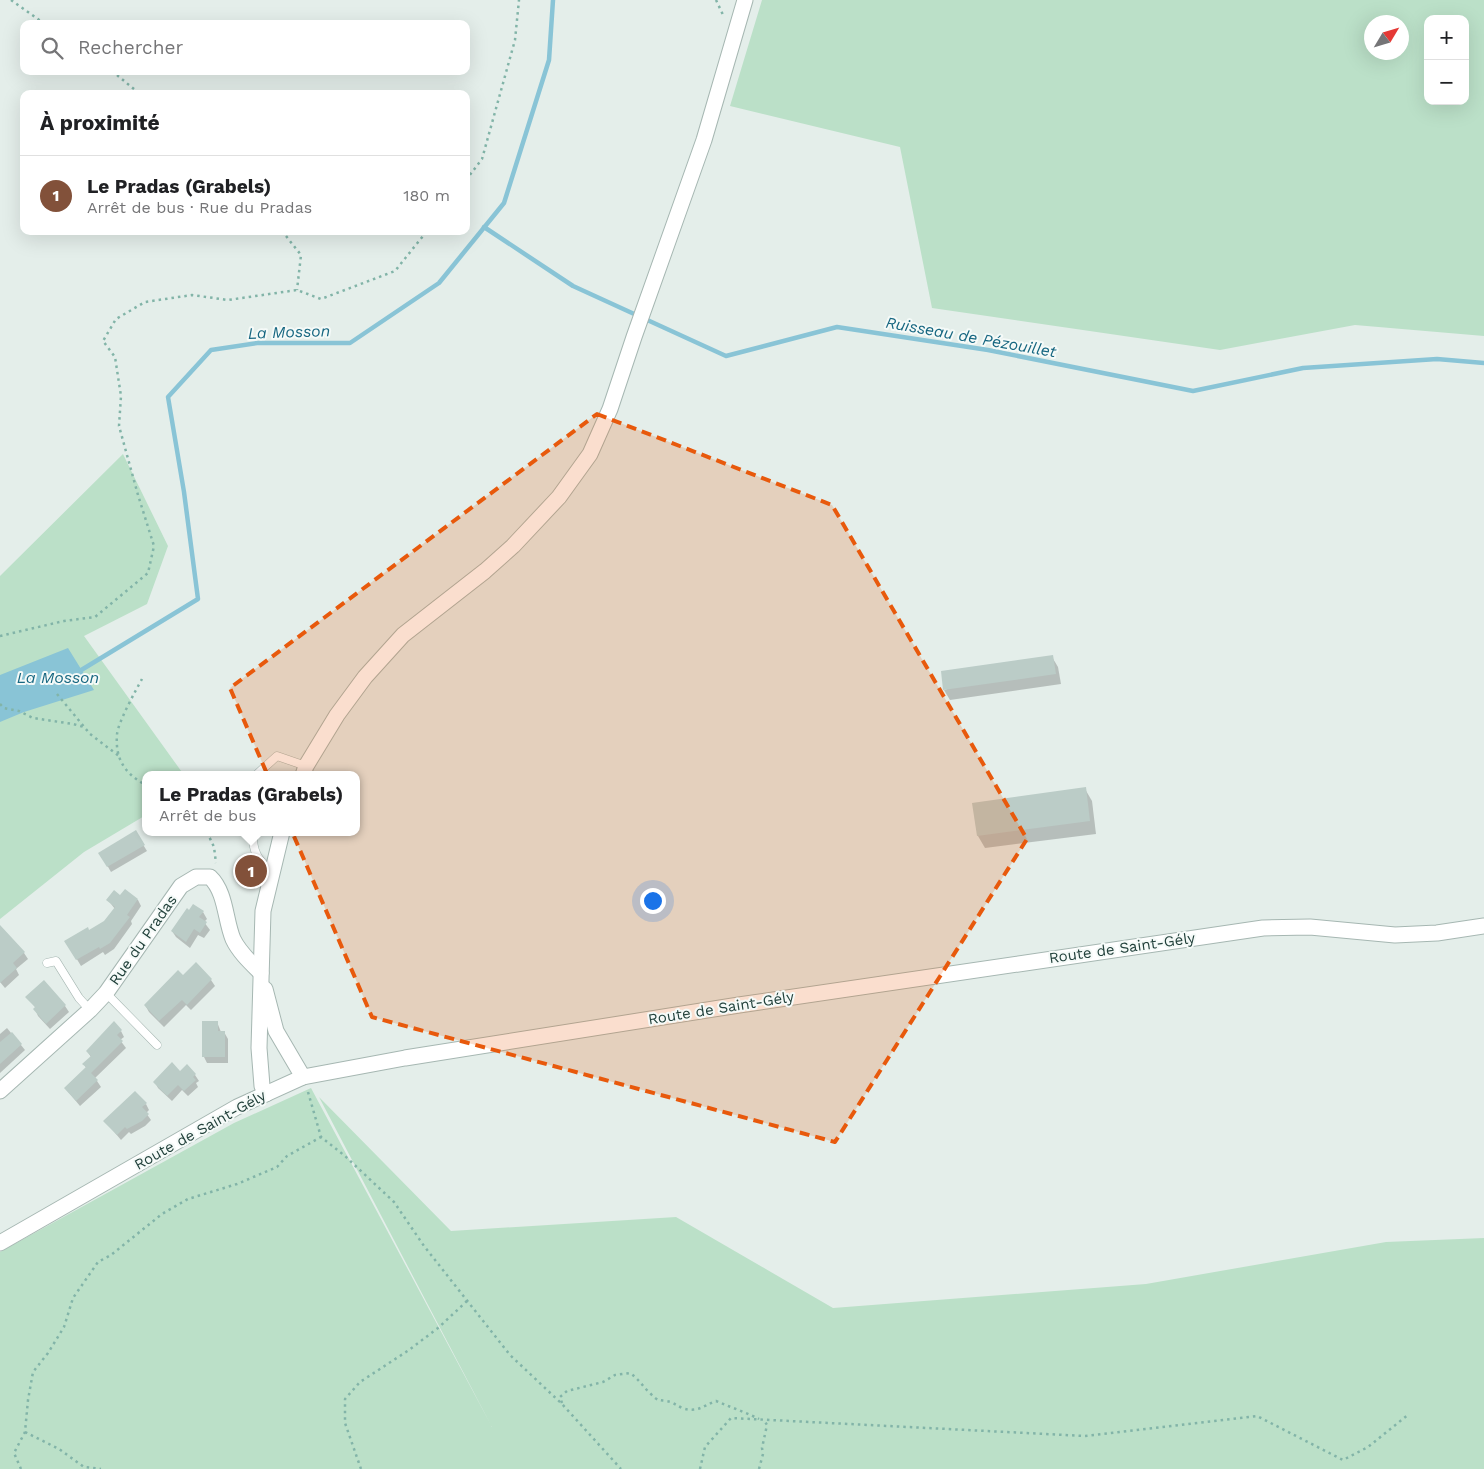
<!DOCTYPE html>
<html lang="fr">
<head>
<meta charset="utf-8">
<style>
	:root { --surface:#fff; --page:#f2f2f2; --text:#202124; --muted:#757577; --line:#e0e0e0; --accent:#82513a }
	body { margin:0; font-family:"Work Sans",sans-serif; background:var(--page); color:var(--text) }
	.controls { position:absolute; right:15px; top:15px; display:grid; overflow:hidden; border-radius:10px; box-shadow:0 5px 20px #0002 }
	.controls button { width:45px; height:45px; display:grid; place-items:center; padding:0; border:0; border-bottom:1px solid var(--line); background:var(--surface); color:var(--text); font:25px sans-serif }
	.compass { position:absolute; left:1364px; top:15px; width:45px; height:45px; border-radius:50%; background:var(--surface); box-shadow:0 5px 20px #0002; rotate:52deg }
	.you { position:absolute; left:652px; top:900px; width:18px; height:18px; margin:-12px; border:4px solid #fff; border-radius:50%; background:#1a73e8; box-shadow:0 0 0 8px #1a73e833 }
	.badge { display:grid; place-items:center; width:32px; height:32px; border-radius:50%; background:var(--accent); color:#fff; font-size:16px; font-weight:700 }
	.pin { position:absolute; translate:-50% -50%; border:2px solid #fff; box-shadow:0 1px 5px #0006 }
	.popup { position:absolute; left:142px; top:771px; width:218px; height:65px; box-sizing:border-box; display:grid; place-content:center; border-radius:10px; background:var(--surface); filter:drop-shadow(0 1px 4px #0005); font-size:16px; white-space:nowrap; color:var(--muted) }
	.popup b { font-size:19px; color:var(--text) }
	.popup::after { content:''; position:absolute; left:50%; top:100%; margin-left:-10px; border:10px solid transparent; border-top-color:var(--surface) }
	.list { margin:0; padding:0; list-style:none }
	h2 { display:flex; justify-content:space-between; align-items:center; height:65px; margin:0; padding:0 20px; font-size:21px }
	h2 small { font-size:16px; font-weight:400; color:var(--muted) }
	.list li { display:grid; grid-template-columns:32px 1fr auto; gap:15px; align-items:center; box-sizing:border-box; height:80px; padding:0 20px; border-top:1px solid var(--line) }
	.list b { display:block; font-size:19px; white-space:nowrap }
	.list p { margin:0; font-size:16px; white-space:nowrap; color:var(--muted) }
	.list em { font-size:16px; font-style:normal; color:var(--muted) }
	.icon { flex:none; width:28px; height:28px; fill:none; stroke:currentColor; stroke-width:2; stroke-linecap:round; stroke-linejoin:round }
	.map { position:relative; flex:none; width:1484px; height:1469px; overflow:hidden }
	.search { position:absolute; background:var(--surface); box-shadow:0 5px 20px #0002; left:20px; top:20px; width:450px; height:55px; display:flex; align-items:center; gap:12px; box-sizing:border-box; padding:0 18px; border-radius:10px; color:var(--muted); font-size:19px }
	.panel { position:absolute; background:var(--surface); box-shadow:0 5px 20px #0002; left:20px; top:90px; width:450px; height:145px; border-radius:10px }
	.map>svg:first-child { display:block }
	.green { fill:#bbe0c8; fill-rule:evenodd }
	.water { fill:#89c4d6 }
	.shadow { fill:#0003 }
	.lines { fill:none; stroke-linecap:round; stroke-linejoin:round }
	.stream { stroke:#89c4d6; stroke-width:4.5 }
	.building { fill:#bbccc7 }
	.service-casing { stroke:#a6b7b2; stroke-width:9 }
	.minor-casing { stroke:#a6b7b2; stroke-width:17 }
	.tertiary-casing { stroke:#a6b7b2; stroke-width:17 }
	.path { stroke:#82b4a8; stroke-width:2.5; stroke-dasharray:2.5 4; stroke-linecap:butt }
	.service { stroke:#fff; stroke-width:8 }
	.minor { stroke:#fff; stroke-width:15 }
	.tertiary { stroke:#fff; stroke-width:15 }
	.marked { fill:#e8590c; fill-opacity:0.2; stroke:#e8590c; stroke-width:4; stroke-dasharray:10 6; stroke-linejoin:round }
	.labels { text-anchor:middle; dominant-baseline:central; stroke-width:4; stroke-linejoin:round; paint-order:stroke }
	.street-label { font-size:15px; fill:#22413b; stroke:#f5faf8 }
	.water-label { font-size:16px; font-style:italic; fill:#176781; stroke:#f5faf8 }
</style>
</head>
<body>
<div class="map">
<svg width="1484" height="1469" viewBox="0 0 1484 1469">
	<rect width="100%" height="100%" fill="#e4eeea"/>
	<g class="green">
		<path d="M762,0h722v336l-129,-11 -135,25 -288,-42 -32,-161 -170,-41zM1428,19h37v82h-37zM1372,22h30v30h-30z"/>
		<polygon points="123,454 168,546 147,604 84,636 184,775 146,775 146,815 84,852 0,919 0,576"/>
		<polygon points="311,1088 492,1427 319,1097 451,1231 676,1217 833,1308 1146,1284 1386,1242 1484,1238 1484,1469 0,1469 0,1252 234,1123"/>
	</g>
	<polygon class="water" points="68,648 94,690 24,712 0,722 0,675"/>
	<g class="shadow">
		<polygon points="1052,657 1058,667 1061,684 950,700 944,690"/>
		<polygon points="1085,789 1092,801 1096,834 985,848 978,836 973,804"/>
		<polygon points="135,832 147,851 111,872 100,853"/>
		<polygon points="121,897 138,900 141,906 131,921 132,924 114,949 105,955 103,952 81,966 66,941 89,932 105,922 115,909 108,900"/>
		<polygon points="203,912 207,919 204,922 210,930 204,938 198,935 190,948 176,937 172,931"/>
		<polygon points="0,938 24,953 28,959 16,969 19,975 5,988 0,982"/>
		<polygon points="183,977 211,980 215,986 191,1010 186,1005 164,1027 149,1012 145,1005"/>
		<polygon points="27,997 65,1006 69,1012 50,1029 38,1016 35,1009 36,1008"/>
		<polygon points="204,1022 217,1022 221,1032 224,1032 228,1039 228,1063 207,1063 204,1057"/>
		<polygon points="7,1028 25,1050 0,1073 0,1034"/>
		<polygon points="121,1031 124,1037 120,1040 126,1048 95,1078 101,1087 80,1106 65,1088 86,1068 84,1064 91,1057 87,1051"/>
		<polygon points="180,1073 195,1075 199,1081 196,1083 198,1087 188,1096 182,1090 172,1101 158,1088 155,1082"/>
		<polygon points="146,1104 149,1110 146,1113 151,1120 145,1126 131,1134 129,1132 121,1140 105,1121"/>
	</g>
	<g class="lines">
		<g class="stream">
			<polyline points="484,227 573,286 726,356 837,327 988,350 1193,391 1303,368 1437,359 1484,363"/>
			<polyline points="78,672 198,599 184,492 168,397 211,350 257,343 350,343 439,283 504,203 549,60 553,0"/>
		</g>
	</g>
	<g class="building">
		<polygon points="1053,655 1056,674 943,690 941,671"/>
		<polygon points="1086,787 1090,821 977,836 972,803"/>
		<polygon points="136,830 145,845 107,867 98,853"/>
		<polygon points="125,889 138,899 127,915 130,917 110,943 100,949 99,947 76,960 64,941 88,927 89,930 104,921 115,907 106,900 114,890 120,895"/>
		<polygon points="193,904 204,911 199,917 207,922 200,933 194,929 186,942 171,931 187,908 189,910"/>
		<polygon points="0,925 25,952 13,963 17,968 0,983"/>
		<polygon points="196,962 212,979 187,1005 182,1000 159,1021 144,1005 178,970 183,975"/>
		<polygon points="44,980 66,1005 46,1024 33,1009 35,1007 25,997"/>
		<polygon points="114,1021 122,1030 117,1035 123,1041 91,1073 98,1080 76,1101 64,1088 86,1067 82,1064 91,1056 86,1051"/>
		<polygon points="202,1021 218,1021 218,1031 225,1031 225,1057 202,1057"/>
		<polygon points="12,1032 22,1044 0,1064 0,1042"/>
		<polygon points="172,1062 180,1071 187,1064 196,1074 193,1077 196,1080 184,1091 178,1085 167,1096 153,1082"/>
		<polygon points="135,1091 147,1103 142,1107 149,1114 142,1121 127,1129 125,1127 117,1135 103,1121"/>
	</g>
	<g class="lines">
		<defs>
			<g id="service">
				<polyline points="256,775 277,756 306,766"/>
				<path d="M253,832c-1,20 5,27 18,41"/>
				<polyline points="47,963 56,961 79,998 90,1010"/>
				<polyline points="106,993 157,1045"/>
			</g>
			<path id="minor" d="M0,1091l90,-81 16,-17 75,-107 15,-9h14c16,15 15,43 23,62 6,13 18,24 28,34"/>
			<g id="tertiary">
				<polyline points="303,775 306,766 337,715 365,677 403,635 485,571 513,546 559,497 590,454 610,409 634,337 704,140 745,0"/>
				<polyline points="265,989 276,1031 303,1077"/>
				<polyline points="266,1094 262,1086 259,1048 263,911 282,832"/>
				<polyline points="0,1243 237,1107 303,1077 405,1058 739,1005 1263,928 1310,927 1395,935 1437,933 1484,926"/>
			</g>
		</defs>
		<use href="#service" class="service-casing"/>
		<use href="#minor" class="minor-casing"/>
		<use href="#tertiary" class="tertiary-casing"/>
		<g class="path">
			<polyline points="11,0 45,24"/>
			<polyline points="716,0 724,17"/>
			<polyline points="112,71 140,94"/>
			<polyline points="466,180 482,159 515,40 519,0"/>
			<polyline points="282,231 301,255 297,290"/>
			<polyline points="0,636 64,621 95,617 148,573 154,546 138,495 119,426 121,396 115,357 103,341 116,319 145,302 192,295 228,300 297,290 321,299 395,271 427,231"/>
			<path d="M142,679c-6,11 -25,45 -25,56 -2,24 8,39 29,50"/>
			<polyline points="57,694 90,734 119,756"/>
			<polyline points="0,704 4,708 19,711 33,718 73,724 84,727"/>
			<polyline points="207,832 214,847 216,863"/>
			<polyline points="308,1092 321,1137 345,1156 394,1202 424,1246 510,1355 562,1404 621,1469"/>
			<path d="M562,1403l-2,-6 7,-6 36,-9 12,-7 15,-2c9,6 13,14 20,20 9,10 10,6 21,9 4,2 7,4 11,6 15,5 21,-2 34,-7 14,6 29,11 43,18"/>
			<polyline points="25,1432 59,1449 84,1467 101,1469"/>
			<polyline points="21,1469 14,1453 25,1432 28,1400 33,1372 48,1353 64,1327 73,1298 98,1262 111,1255 162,1214 188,1199 237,1184 277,1167 287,1156 321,1137"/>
			<polyline points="361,1469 345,1423 345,1399 360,1382 409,1350 438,1328 467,1301"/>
			<polyline points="700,1469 705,1447 731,1418 1085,1436 1257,1416 1343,1460 1368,1447 1409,1414"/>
			<polyline points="759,1469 763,1454 762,1448 767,1425 764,1420"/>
		</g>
		<use href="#service" class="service"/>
		<use href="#minor" class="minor"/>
		<use href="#tertiary" class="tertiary"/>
	</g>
	<path class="marked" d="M597,414l235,91 195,334 -192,303 -463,-125 -142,-329z"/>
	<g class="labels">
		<g class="street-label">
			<text transform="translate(143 940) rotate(-55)">Rue du Pradas</text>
			<text transform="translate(1122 948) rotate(-8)">Route de Saint-Gély</text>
			<text transform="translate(721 1008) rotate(-9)">Route de Saint-Gély</text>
			<text transform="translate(200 1130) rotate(-29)">Route de Saint-Gély</text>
		</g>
		<g class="water-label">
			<text transform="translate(289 332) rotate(-2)">La Mosson</text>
			<text transform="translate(971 337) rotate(10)">Ruisseau de Pézouillet</text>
			<text x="58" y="677">La Mosson</text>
		</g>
	</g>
</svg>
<div class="controls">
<button>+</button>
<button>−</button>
</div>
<svg class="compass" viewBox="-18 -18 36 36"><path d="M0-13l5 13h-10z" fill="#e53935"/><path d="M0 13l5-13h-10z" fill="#757577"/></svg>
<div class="you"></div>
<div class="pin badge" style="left:251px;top:871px">1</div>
<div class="popup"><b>Le Pradas (Grabels)</b>Arrêt de bus</div>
<div class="search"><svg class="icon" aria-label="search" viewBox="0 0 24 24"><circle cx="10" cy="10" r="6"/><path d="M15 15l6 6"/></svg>Rechercher</div>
<section class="panel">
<h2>À proximité<small></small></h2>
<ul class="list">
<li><span class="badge">1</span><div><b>Le Pradas (Grabels)</b><p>Arrêt de bus · Rue du Pradas</p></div><em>180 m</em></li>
</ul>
</section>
</div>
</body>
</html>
